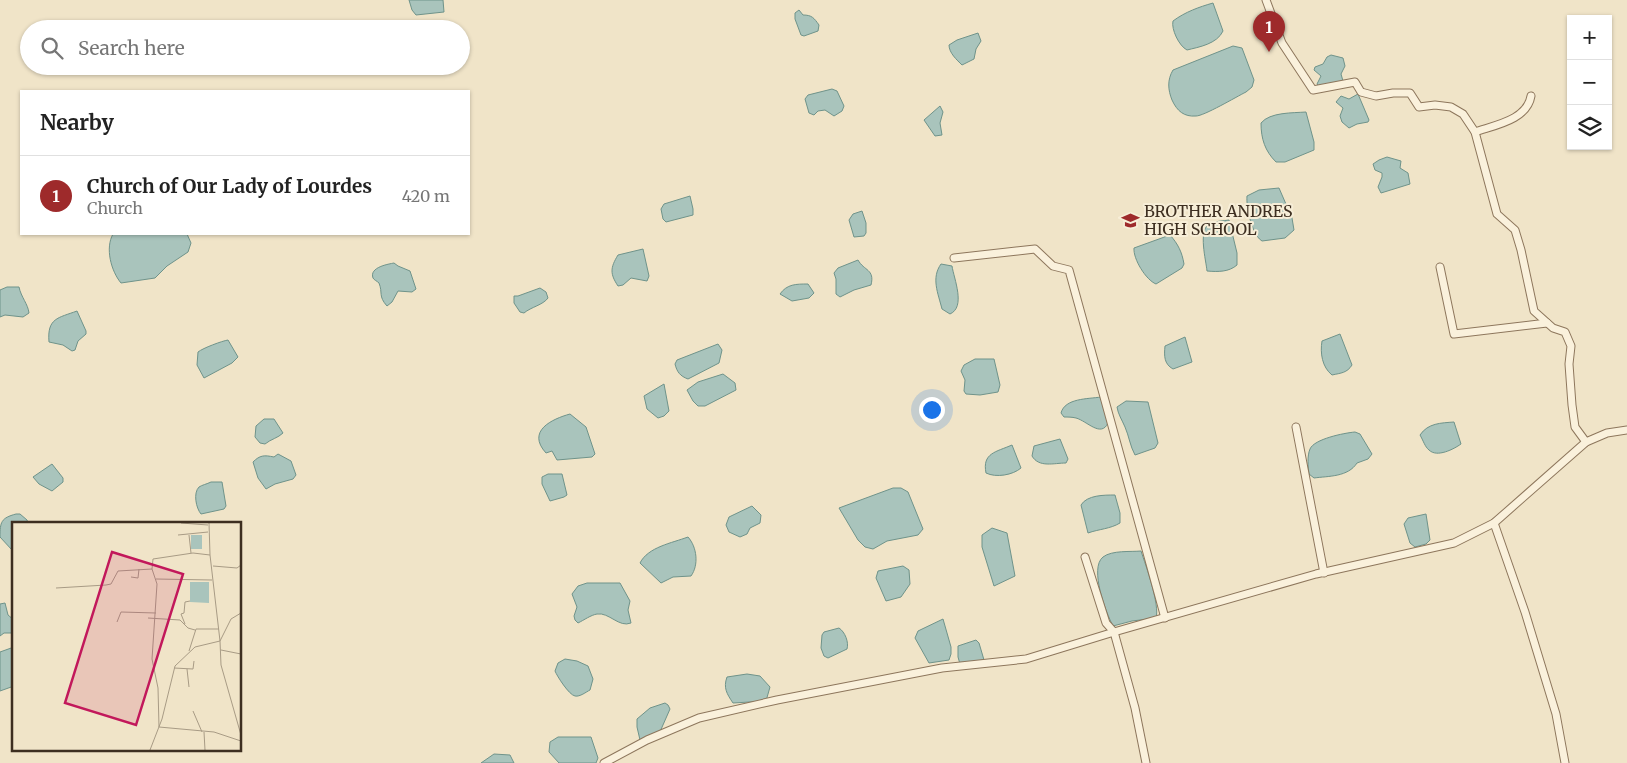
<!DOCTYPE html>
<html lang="en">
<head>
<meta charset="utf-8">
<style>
	:root { --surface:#fff; --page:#f6f6f6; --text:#222; --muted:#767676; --line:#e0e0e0; --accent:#9e2a2b }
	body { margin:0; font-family:Merriweather,serif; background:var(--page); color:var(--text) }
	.controls { position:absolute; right:15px; top:15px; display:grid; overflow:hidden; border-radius:0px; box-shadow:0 1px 4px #0004 }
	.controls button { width:45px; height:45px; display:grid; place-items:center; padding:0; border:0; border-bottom:1px solid var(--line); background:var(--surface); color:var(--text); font:25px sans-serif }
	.you { position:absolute; left:931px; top:409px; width:18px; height:18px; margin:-12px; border:4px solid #fff; border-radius:50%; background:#1a73e8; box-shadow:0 0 0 8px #1a73e833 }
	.badge { display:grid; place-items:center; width:32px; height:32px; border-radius:50%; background:var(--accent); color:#fff; font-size:16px; font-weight:700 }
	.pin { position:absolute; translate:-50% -41px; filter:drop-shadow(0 1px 2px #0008) }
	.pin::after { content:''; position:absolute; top:26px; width:18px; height:15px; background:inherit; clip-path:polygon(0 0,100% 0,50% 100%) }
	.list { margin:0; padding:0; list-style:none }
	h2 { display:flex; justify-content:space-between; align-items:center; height:65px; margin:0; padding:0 20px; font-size:21px }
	h2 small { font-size:16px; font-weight:400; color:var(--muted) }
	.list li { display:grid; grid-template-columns:32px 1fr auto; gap:15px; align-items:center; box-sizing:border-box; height:80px; padding:0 20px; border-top:1px solid var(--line) }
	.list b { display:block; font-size:19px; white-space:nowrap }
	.list p { margin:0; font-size:16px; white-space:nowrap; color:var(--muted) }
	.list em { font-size:16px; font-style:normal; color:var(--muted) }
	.icon { flex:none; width:28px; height:28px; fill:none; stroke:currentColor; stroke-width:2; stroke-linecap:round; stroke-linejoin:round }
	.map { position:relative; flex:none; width:1627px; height:763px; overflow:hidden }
	.search { position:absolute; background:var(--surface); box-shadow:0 1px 4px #0004; left:20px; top:20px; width:450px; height:55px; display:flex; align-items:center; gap:12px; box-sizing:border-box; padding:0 18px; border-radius:28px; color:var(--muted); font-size:19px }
	.panel { position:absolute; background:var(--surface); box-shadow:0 1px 4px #0004; left:20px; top:90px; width:450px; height:145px; border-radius:0px }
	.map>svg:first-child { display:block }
	.water { fill:#a9c4bc; stroke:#6f938a }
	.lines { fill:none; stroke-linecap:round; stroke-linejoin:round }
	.street-casing { stroke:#8d765c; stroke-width:9 }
	.street { stroke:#faf1dc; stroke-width:7 }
	.labels { text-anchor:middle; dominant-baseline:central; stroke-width:4; stroke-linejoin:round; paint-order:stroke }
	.poi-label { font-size:16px; fill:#3d2e20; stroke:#f7eed8; text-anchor:start }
	.inset-road { fill:none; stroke:#a89b85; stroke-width:1 }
	.view { fill:#c2185b; fill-opacity:0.15; stroke:#c2185b; stroke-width:2.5 }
	.inset-edge { fill:none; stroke:#3d2e20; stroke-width:2.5 }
</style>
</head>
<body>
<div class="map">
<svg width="1627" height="763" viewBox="0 0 1627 763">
	<rect width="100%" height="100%" fill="#f0e4c8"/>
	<g class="water">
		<polygon points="409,0 443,0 444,12 416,15 412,10"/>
		<path d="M1213,3l10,28c-6,13 -24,16 -36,19 -8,-4 -16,-21 -14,-29 12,-9 26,-14 40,-18z"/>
		<path d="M799,10l4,5c9,0 11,3 16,10l-1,6 -14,5 -3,-1 -6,-16v-6z"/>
		<path d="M978,33l3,8 -5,8 -2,10 -12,6c-5,-5 -13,-12 -13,-20l8,-5z"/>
		<path d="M1233,46l9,2 12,32 -2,7 -6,5c-10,5 -42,24 -50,24 -12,1 -19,-5 -24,-16 -4,-10 -5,-20 1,-30z"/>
		<polygon points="1331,55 1343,58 1345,66 1341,74 1343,81 1341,83 1321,89 1317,84 1321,76 1314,70 1315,67 1323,64 1327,57"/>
		<polygon points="832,89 837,91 844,106 842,111 834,116 825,110 818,111 814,115 809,113 805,99 808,95"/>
		<polygon points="1358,94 1369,120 1368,122 1357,124 1349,128 1342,122 1340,116 1343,108 1336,102 1341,96 1349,99"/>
		<polygon points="940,106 943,112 940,123 942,135 935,136 924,120"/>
		<path d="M1306,112l8,30v8l-29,12h-9c-11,-11 -15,-23 -15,-39 9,-11 32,-10 45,-11z"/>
		<polygon points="1387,157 1401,161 1400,168 1408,173 1410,184 1381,193 1378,187 1382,177 1382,173 1375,170 1373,164 1379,160"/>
		<path d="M1279,188l13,30 2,12 -9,8 -23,3c-10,-6 -16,-34 -15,-45l12,-6z"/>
		<polygon points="690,196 693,209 693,215 666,222 663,219 661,209 664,204"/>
		<polygon points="862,211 866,223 866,233 864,236 854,237 849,220 853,214"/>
		<path d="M1229,220l8,33v12c-8,7 -19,7 -30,6 -1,-11 -9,-40 2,-47 6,-3 14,-3 20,-4z"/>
		<path d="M113,234h74l4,9 -3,9 -21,14 -12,12 -34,5c-10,-12 -16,-35 -8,-49z"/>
		<path d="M1170,235c8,9 12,17 14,29l-2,4 -26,16c-10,-4 -23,-25 -22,-36z"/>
		<path d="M643,249l6,27 -2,5 -16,-3 -8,7 -5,1c-8,-12 -8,-18 0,-31z"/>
		<path d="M858,260c6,11 17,9 13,25l-17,5 -14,7 -4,-3v-15l-2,-6 4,-5z"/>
		<path d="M394,263l4,3 12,5 6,18 -4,3 -14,-1 -6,11 -5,4c-9,-10 -4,-13 -8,-23 -2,-2 -5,-3 -6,-5 -4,-11 16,-14 21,-15z"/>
		<path d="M941,264l11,2c2,13 14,41 -2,48l-8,-5c-4,-16 -11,-31 -1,-45z"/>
		<path d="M808,284l6,9 -5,5 -17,3 -12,-7c7,-10 16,-10 28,-10z"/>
		<path d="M7,287h12c2,10 9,17 10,26l-6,4 -18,-2 -5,2v-27z"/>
		<path d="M540,288l6,4 2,6c-5,7 -17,9 -24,15l-4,-1 -6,-9v-7h4z"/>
		<path d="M77,311l9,20v3l-8,7 -3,9 -3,1 -9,-6 -14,-3c-2,-24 9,-24 28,-31z"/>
		<path d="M1340,334l12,31c-5,8 -11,8 -20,10 -10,-8 -12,-22 -10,-34z"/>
		<path d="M1185,337l7,25 -19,7c-9,-5 -9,-13 -8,-23z"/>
		<path d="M228,340l10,17 -6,6 -28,15 -7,-13 1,-13c5,-4 24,-11 30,-12z"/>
		<path d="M718,344l4,6 -3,13 -31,16c-8,-3 -11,-7 -13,-15l2,-4z"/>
		<polygon points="975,359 994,359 1000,385 998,392 980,395 966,394 964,391 965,380 961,371 964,365"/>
		<polygon points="723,374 735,383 736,390 705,406 698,406 693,401 687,390 698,382"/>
		<polygon points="664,384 669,411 664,416 658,418 647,409 644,396"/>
		<path d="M1101,397l7,26c-7,15 -21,-2 -32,-5 -4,-1 -8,-1 -12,-1l-3,-4c4,-15 27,-14 40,-16z"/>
		<path d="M1126,401l22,1 10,41 -3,5 -20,7c-5,-9 -6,-19 -10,-28 -3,-7 -7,-13 -8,-20z"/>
		<path d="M570,414l16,13 9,27 -3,3 -35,3 -5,-9 -6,2c-20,-22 6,-34 24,-39z"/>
		<path d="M264,419h10l9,14c-5,5 -12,6 -18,11l-5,-1 -5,-6 1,-11z"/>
		<path d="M1454,422l7,22c-7,5 -24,14 -32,6 -4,-3 -6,-10 -9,-15 8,-12 21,-12 34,-13z"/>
		<path d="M1355,432l5,2 12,20 -4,5 -11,4c-9,14 -28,13 -43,15l-5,-4c-1,-7 -2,-18 1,-25 4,-10 34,-16 45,-17z"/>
		<path d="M1060,439l8,20 -2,4c-12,0 -27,5 -34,-7l2,-10z"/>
		<path d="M1012,445l9,23c-8,7 -25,10 -35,5 -4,-20 10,-21 26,-28z"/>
		<path d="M278,454l13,7 5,14 -3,4 -18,5 -9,5 -8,-11 -5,-16c7,-7 11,-7 21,-5z"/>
		<polygon points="52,464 63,478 63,482 52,491 39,484 33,477"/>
		<polygon points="548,474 562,474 567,495 564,497 550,501 542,484 542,477"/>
		<path d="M211,482h11l4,24 -2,3 -23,5c-5,-6 -8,-21 -2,-27 3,-2 8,-3 12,-5z"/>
		<polygon points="893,488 901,488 908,492 923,529 918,535 887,541 873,549 865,547 858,540 839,508"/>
		<path d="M1115,495l5,18v10c-10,6 -21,6 -32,10l-7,-28c6,-10 23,-10 34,-10z"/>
		<polygon points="752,506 761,515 760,523 750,528 747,534 740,537 729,532 726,525 729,517"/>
		<path d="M16,514h4l7,6 1,3h-14v26l-2,1 -12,-13c0,-15 1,-19 16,-23z"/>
		<polygon points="1426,514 1430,540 1426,544 1415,547 1410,543 1404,524 1408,518"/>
		<polygon points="992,528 1007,533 1015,576 994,586 982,547 982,535"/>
		<path d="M688,537c9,10 11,28 3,39l-18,1 -12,6 -21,-20c8,-16 32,-20 48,-26z"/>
		<path d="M1141,551c5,15 19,54 15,67l-24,3 -19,5c-7,-13 -24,-58 -10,-69 9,-7 28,-5 38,-6z"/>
		<polygon points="903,566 909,570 910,584 901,597 886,601 876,578 878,571"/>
		<path d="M587,583h33l10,18 -2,9 3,13c-12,5 -22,-11 -34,-9 -6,1 -13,6 -19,9l-3,-3 -1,-4 3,-9 -5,-13 6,-8z"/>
		<polygon points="5,603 8,615 14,620 14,633 4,633 0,636 0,604"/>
		<polygon points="943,619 951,647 951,654 949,660 929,663 915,638 918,631"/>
		<path d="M839,628c6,4 10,14 8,21l-19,9 -4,-2 -3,-8 1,-13 2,-3z"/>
		<polygon points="976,640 979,643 984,660 960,664 958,657 958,646"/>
		<polygon points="14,647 14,686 0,691 0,652"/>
		<path d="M565,659l12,2 11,5 5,13 -3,11c-4,2 -10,7 -15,6 -6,-1 -18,-20 -20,-25l3,-8z"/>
		<path d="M747,674l13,2 10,11 -4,14 -33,2c-6,-9 -10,-15 -6,-26z"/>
		<polygon points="665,703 668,705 670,709 659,734 640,740 637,727 637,719 650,708"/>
		<polygon points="558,737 591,737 598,758 596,763 559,763 549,752 550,742"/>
		<polygon points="494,754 510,755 514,763 481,763"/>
	</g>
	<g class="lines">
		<defs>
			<g id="street">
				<polyline points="1266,0 1282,43 1313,90 1355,82 1361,92 1376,96 1393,93 1410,93 1419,107 1435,105 1451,107 1463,114 1475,132 1497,214 1515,230 1521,250 1534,311 1553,328 1565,332 1571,346 1569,364 1572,405 1575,427 1586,442"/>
				<path d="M1475,132c20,-7 52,-12 56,-36"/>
				<polyline points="954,258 1035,249 1053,266 1069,270 1165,618"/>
				<polyline points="1440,267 1454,334 1547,323"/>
				<polyline points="1296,427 1324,573"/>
				<polyline points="1494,523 1525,612 1556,714 1565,763"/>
				<polyline points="1085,557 1106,623 1114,632 1135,708 1146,763"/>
				<polyline points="604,763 647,740 699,718 777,700 942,668 1026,659 1114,632 1316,574 1454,543 1494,523 1586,442 1607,433 1627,430"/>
			</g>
		</defs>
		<use href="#street" class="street-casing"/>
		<use href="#street" class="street"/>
	</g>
	<defs>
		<symbol id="school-bare" viewBox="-9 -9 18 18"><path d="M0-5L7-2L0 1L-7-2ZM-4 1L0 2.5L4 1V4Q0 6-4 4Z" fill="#9e2a2b" stroke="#f7eed8" stroke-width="2.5" paint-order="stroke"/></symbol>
	</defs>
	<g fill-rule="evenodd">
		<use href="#school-bare" x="1118" y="208" width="25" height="25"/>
	</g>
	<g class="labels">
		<g class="poi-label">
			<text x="1144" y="211">BROTHER ANDRES<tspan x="1144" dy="18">HIGH SCHOOL</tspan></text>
		</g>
	</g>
	<g transform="translate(12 522)">
		<rect width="229" height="229" fill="#f0e4c8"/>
		<path d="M190,13v14h-11v-14zM178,60h19v21l-19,-1z" fill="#a9c4bc"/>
		<path class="inset-road" d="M169,1l27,2M197,1l1,32 10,86M166,13l30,-3M177,13l2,18M198,33l-17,-2 -40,6 -1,10 5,15 -5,75 6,29 1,39 55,5 27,9M201,44l24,2 4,-3M119,55l7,1 1,-9M144,57l56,1M44,66l50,-3 5,-1 7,-13 34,-2M229,91l-10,6 -11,22 1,24 20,70M136,96l32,2 8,8 7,2M105,100l4,-10 35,1M173,102l-4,-10 3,-1 1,-11 5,-1M209,128l20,4M177,129l7,-22h23M162,146l19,1 1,-8M175,147l2,18M181,189l9,21M192,210l1,18M138,228l12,-31 13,-53 20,-19 25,-6"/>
		<path class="view" d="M100,30l71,22 -47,151 -71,-22z"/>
		<rect width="229" height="229" class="inset-edge"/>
	</g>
</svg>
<div class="controls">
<button>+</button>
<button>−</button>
<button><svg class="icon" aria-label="layers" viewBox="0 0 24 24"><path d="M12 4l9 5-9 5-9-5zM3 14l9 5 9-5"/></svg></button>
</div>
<div class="you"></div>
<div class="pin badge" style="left:1269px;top:52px">1</div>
<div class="search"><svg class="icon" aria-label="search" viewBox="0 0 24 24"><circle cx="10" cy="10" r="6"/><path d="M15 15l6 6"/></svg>Search here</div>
<section class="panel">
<h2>Nearby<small></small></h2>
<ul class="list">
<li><span class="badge">1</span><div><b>Church of Our Lady of Lourdes</b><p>Church</p></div><em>420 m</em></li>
</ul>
</section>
</div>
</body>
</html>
